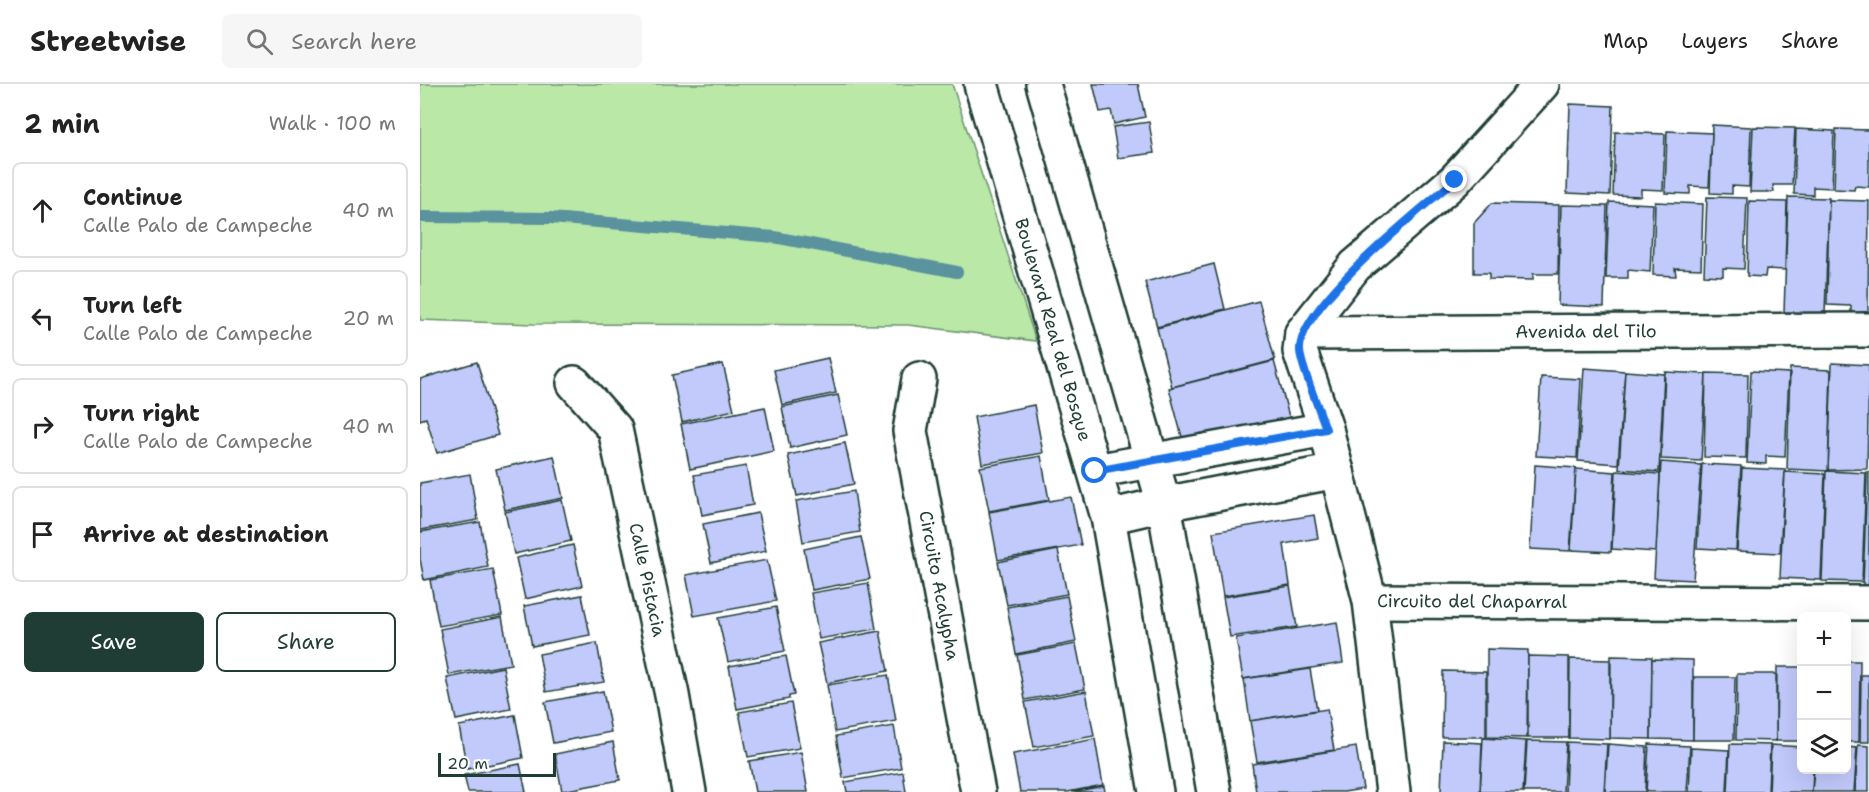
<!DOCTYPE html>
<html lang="en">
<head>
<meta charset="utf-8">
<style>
	:root { --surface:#fff; --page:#f6f6f6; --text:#222; --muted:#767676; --line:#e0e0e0; --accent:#1f3d34 }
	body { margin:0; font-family:"Shantell Sans",sans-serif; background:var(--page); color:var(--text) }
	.controls { position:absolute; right:18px; bottom:18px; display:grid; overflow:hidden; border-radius:9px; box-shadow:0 6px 24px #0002 }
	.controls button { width:54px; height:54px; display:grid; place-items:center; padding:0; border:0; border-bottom:2px solid var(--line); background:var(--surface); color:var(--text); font:30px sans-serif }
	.scale { position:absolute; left:18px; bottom:15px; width:118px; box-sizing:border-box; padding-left:6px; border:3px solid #1f3d34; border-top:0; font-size:16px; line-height:21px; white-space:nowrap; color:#1f3d34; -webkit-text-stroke:4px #fff; paint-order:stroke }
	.stop { position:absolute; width:18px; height:18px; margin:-14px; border:4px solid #1a73e8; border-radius:50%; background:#fff }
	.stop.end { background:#1a73e8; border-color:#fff; box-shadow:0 2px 6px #0008 }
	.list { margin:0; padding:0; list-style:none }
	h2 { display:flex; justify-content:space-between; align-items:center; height:78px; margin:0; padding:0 24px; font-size:26px }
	h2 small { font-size:20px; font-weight:400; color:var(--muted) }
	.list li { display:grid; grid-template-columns:39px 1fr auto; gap:18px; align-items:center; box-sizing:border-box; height:96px; margin:0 12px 12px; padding:0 12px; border:2px solid var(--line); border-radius:9px }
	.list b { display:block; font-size:22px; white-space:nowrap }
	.list p { margin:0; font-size:20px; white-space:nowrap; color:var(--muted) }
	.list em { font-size:20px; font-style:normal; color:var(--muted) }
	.actions { display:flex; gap:12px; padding:18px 24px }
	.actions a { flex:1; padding:14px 0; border:2px solid var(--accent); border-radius:9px; text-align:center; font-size:21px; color:var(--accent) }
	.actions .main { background:var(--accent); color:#fff }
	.icon { flex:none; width:33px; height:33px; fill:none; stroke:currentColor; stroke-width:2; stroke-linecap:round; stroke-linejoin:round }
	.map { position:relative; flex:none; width:1449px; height:708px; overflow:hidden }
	header { display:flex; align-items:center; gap:36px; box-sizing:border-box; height:84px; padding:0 30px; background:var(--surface); border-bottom:2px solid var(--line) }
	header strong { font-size:28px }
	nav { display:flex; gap:33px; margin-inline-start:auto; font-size:21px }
	.search { width:420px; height:54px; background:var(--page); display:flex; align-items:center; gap:15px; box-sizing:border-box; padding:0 21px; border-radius:9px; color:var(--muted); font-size:22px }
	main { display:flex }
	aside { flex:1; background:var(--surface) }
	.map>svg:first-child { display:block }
	.green { fill:#b9e8a7; stroke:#6c926e; stroke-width:1.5 }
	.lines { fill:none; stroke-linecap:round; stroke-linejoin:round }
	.stream { stroke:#5a929d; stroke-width:12 }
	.building { fill:#c2c9fb; stroke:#1f3d34; stroke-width:1.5 }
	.street-casing { stroke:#1f3d34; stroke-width:38 }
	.secondary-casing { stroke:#1f3d34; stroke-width:38 }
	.street { stroke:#fff; stroke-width:33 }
	.secondary { stroke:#fff; stroke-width:33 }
	.route { stroke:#1a73e8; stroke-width:8 }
	.labels { text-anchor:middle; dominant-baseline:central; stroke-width:4.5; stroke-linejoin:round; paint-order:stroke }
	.street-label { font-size:18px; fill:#1f3d34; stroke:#fff }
</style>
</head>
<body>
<header>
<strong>Streetwise</strong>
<div class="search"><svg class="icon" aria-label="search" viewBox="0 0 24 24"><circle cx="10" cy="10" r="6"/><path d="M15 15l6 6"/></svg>Search here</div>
<nav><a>Map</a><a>Layers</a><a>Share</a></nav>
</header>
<main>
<aside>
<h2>2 min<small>Walk · 100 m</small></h2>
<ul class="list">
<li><svg class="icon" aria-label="ahead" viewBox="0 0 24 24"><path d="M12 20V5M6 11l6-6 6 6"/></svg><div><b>Continue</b><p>Calle Palo de Campeche</p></div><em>40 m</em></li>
<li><svg class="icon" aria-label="left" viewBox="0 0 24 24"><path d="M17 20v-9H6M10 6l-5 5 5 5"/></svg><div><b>Turn left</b><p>Calle Palo de Campeche</p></div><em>20 m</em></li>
<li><svg class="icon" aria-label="right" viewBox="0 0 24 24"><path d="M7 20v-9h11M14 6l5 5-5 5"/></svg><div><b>Turn right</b><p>Calle Palo de Campeche</p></div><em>40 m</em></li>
<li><svg class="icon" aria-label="arrive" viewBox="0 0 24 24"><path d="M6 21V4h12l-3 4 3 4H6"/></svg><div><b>Arrive at destination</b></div></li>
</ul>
<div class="actions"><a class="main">Save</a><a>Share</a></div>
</aside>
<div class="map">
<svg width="1449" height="708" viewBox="0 0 1449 708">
	<rect width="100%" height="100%" fill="#fff"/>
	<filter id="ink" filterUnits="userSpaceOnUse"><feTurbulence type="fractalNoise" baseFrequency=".0167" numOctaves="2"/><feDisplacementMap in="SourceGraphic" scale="12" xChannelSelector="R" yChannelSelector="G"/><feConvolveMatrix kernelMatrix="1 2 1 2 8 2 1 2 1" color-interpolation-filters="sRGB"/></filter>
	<g filter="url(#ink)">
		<polygon class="green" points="0,0 532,0 616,257 488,241 113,240 0,236"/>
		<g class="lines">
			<polyline class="stream" points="0,133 131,134 354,153 537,188"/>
		</g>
		<g class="building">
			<polygon points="673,0 718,0 725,33 694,40 691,26 680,28"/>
			<polygon points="1150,20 1193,22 1190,111 1147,109"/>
			<polygon points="729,38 734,69 698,74 693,43"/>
			<polygon points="1292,41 1331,43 1329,103 1312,102 1312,110 1290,109"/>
			<polygon points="1333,43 1375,44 1372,101 1353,101 1354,108 1330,108"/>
			<polygon points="1376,45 1414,47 1412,104 1393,103 1393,111 1374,110"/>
			<polygon points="1416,45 1449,46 1449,103 1435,102 1434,106 1414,105"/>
			<polygon points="1247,47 1292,49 1289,103 1270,102 1270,110 1245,109"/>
			<polygon points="1195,48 1245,50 1243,106 1221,105 1221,112 1193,111"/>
			<polygon points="1287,113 1327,114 1324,185 1303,184 1303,192 1284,191"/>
			<polygon points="1368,113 1409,114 1405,230 1364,228"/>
			<polygon points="1409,116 1449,117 1448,231 1431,230 1431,222 1407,221"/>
			<polygon points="1329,117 1367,118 1365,186 1346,185 1345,193 1327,192"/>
			<polygon points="1189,118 1233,120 1230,188 1208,186 1208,194 1186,194"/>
			<polygon points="1235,118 1283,120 1281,185 1255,184 1256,192 1233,191"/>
			<polygon points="1072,119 1139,121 1138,190 1113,190 1113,196 1069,195 1069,189 1054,189 1054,139"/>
			<polygon points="1141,121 1187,122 1184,223 1138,221"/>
			<polygon points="794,180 805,225 737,243 725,198"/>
			<polygon points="839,217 855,276 752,303 737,244"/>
			<polygon points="408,274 416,309 362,321 354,286"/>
			<polygon points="854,277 871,340 766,368 749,304"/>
			<polygon points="57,278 78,351 17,369 6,334 0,336 0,295"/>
			<polygon points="1412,279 1449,281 1447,385 1408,386"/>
			<polygon points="303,280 314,326 262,338 252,291"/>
			<polygon points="1164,284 1205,287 1198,380 1158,377"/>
			<polygon points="1370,284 1411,286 1408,387 1367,385"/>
			<polygon points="1205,287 1244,290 1239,388 1199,385"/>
			<polygon points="1331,287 1369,289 1365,373 1346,372 1346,380 1327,379"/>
			<polygon points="1245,288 1286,290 1281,377 1241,375"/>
			<polygon points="1286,289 1328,290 1326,374 1284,373"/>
			<polygon points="1121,293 1161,295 1157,374 1116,372"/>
			<polygon points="418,311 427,351 370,364 362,323"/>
			<polygon points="614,321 623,369 562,380 554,333"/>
			<polygon points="345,323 354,367 270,385 261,340"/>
			<polygon points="425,359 434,400 377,412 368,371"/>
			<polygon points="134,372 143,414 85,426 76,385"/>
			<polygon points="621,372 629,416 569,427 560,383"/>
			<polygon points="1241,378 1281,381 1273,496 1234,494"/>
			<polygon points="1282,380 1321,382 1316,466 1277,464"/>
			<polygon points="1115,381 1156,384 1150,467 1110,465"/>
			<polygon points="326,382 333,421 282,431 274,391"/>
			<polygon points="1322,384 1365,386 1360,469 1317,467"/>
			<polygon points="1156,385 1195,388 1191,468 1151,466"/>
			<polygon points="1196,387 1240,390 1236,468 1192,465"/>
			<polygon points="1406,387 1446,389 1442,498 1402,497"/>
			<polygon points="1365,388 1405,390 1401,496 1360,494"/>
			<polygon points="1447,388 1449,388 1449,502 1443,502"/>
			<polygon points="50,390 58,436 0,446 0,399"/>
			<polygon points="434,407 440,448 383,458 376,417"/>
			<polygon points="651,413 661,461 578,476 569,428"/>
			<polygon points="142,416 151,457 94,470 85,428"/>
			<polygon points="338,429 346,467 291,479 283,440"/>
			<polygon points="894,431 898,454 864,460 870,501 803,512 793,448"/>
			<polygon points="60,438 68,483 4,496 0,475 0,448"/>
			<polygon points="441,453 450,495 392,506 384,465"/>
			<polygon points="153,461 162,502 105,515 96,474"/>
			<polygon points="638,466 647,510 587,521 578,478"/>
			<polygon points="347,476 356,517 274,532 266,491"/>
			<polygon points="73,485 82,531 19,542 10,496"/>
			<polygon points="448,499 456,545 399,555 391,509"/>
			<polygon points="870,502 877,543 810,553 803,513"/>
			<polygon points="162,511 170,551 112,562 104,522"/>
			<polygon points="647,512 656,558 596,570 587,523"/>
			<polygon points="356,523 365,567 308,578 298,534"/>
			<polygon points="82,533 91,580 29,591 20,545"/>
			<polygon points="917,538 923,579 823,595 816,554"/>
			<polygon points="460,547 468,587 407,599 398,559"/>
			<polygon points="177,559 184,598 126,608 119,570"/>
			<polygon points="656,560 665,605 605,616 597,571"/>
			<polygon points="1067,565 1108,566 1107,654 1067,653"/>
			<polygon points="366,572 374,611 369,612 369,615 317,625 309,582"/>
			<polygon points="1108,572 1149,573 1149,654 1108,654"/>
			<polygon points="1191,572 1232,573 1231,655 1190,654"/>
			<polygon points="1150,575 1190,576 1190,655 1149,654"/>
			<polygon points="1232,575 1273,576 1273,656 1231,655"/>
			<polygon points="1426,577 1440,577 1439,658 1426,658"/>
			<polygon points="83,583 91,625 36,636 27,594"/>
			<polygon points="1357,583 1382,583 1382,657 1356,657"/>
			<polygon points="890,585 897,626 830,637 824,595"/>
			<polygon points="1023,587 1066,588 1066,653 1022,653"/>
			<polygon points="1317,590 1356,590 1356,657 1316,656"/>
			<polygon points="468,591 476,637 415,648 407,601"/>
			<polygon points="1441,591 1449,591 1449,658 1440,658"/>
			<polygon points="1274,593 1315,593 1314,656 1273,656"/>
			<polygon points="183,607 191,648 133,659 125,618"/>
			<polygon points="666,607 674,652 614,663 605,618"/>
			<polygon points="371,619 380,664 328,673 319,628"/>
			<polygon points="907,625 914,666 837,678 830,637"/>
			<polygon points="95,631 103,674 47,685 39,642"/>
			<polygon points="474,642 481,684 423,694 416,652"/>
			<polygon points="1063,654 1106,657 1103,708 1060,708"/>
			<polygon points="675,655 683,701 648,708 600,708 593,670"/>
			<polygon points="1023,657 1062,659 1060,708 1021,708"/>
			<polygon points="1107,657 1146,658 1143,708 1104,708"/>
			<polygon points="193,658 200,696 142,707 135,670"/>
			<polygon points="1147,658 1187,660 1184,708 1145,708"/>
			<polygon points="1188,660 1227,663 1225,708 1185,708"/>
			<polygon points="1229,660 1270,662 1267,708 1226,708"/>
			<polygon points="1310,660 1350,661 1348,708 1308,708"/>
			<polygon points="1351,661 1382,663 1382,686 1393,686 1392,708 1349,708"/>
			<polygon points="1438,661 1449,662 1449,708 1435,708"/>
			<polygon points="936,663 943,705 924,708 836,708 832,680"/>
			<polygon points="1426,663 1437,664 1434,708 1392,708 1394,686 1426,686"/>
			<polygon points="1271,664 1309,666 1307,708 1269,708"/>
			<polygon points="381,668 388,708 335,708 329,677"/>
			<polygon points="100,680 106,708 48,708 44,691"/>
			<polygon points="483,688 486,708 427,708 425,698"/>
			<polygon points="684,702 685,708 652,708"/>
		</g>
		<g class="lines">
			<defs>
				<g id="street">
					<path id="s1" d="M882,249l567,-3"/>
					<path id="s2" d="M499,295l-9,52 68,361"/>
					<path id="s3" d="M154,299l41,46 57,266 17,97"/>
					<polyline points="675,387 906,345"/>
					<polyline points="688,433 744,420 917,387"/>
					<path id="s4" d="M950,517l499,2"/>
					<polyline points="973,708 950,517 906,345 880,267 882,249 935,182 1035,96 1122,0"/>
				</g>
				<g id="secondary">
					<path id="s5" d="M561,0l127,433 48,275"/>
					<polyline points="623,0 744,420 794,708"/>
				</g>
			</defs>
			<use href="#street" class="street-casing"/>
			<use href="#secondary" class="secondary-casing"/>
			<use href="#street" class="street"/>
			<use href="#secondary" class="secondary"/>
		</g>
	</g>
	<g class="lines" filter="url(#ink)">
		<path class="route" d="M675,387l231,-42c-6,-18 -25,-62 -26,-78 -3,-44 121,-142 155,-171"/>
	</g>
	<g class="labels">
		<g class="street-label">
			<text stroke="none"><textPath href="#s5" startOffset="256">Boulevard Real del Bosque</textPath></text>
			<text stroke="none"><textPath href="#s1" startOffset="284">Avenida del Tilo</textPath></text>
			<text stroke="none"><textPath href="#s3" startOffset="216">Calle Pistacia</textPath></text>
			<text stroke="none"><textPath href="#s2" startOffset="210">Circuito Acalypha</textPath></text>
			<text stroke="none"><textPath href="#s4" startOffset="102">Circuito del Chaparral</textPath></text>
		</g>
	</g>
</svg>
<div class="controls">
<button>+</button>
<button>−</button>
<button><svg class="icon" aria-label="layers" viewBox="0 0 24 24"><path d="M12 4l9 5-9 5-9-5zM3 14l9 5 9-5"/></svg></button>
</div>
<div class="scale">20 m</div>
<div class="stop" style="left:675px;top:387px"></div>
<div class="stop end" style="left:1035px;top:96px"></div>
</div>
</main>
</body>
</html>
